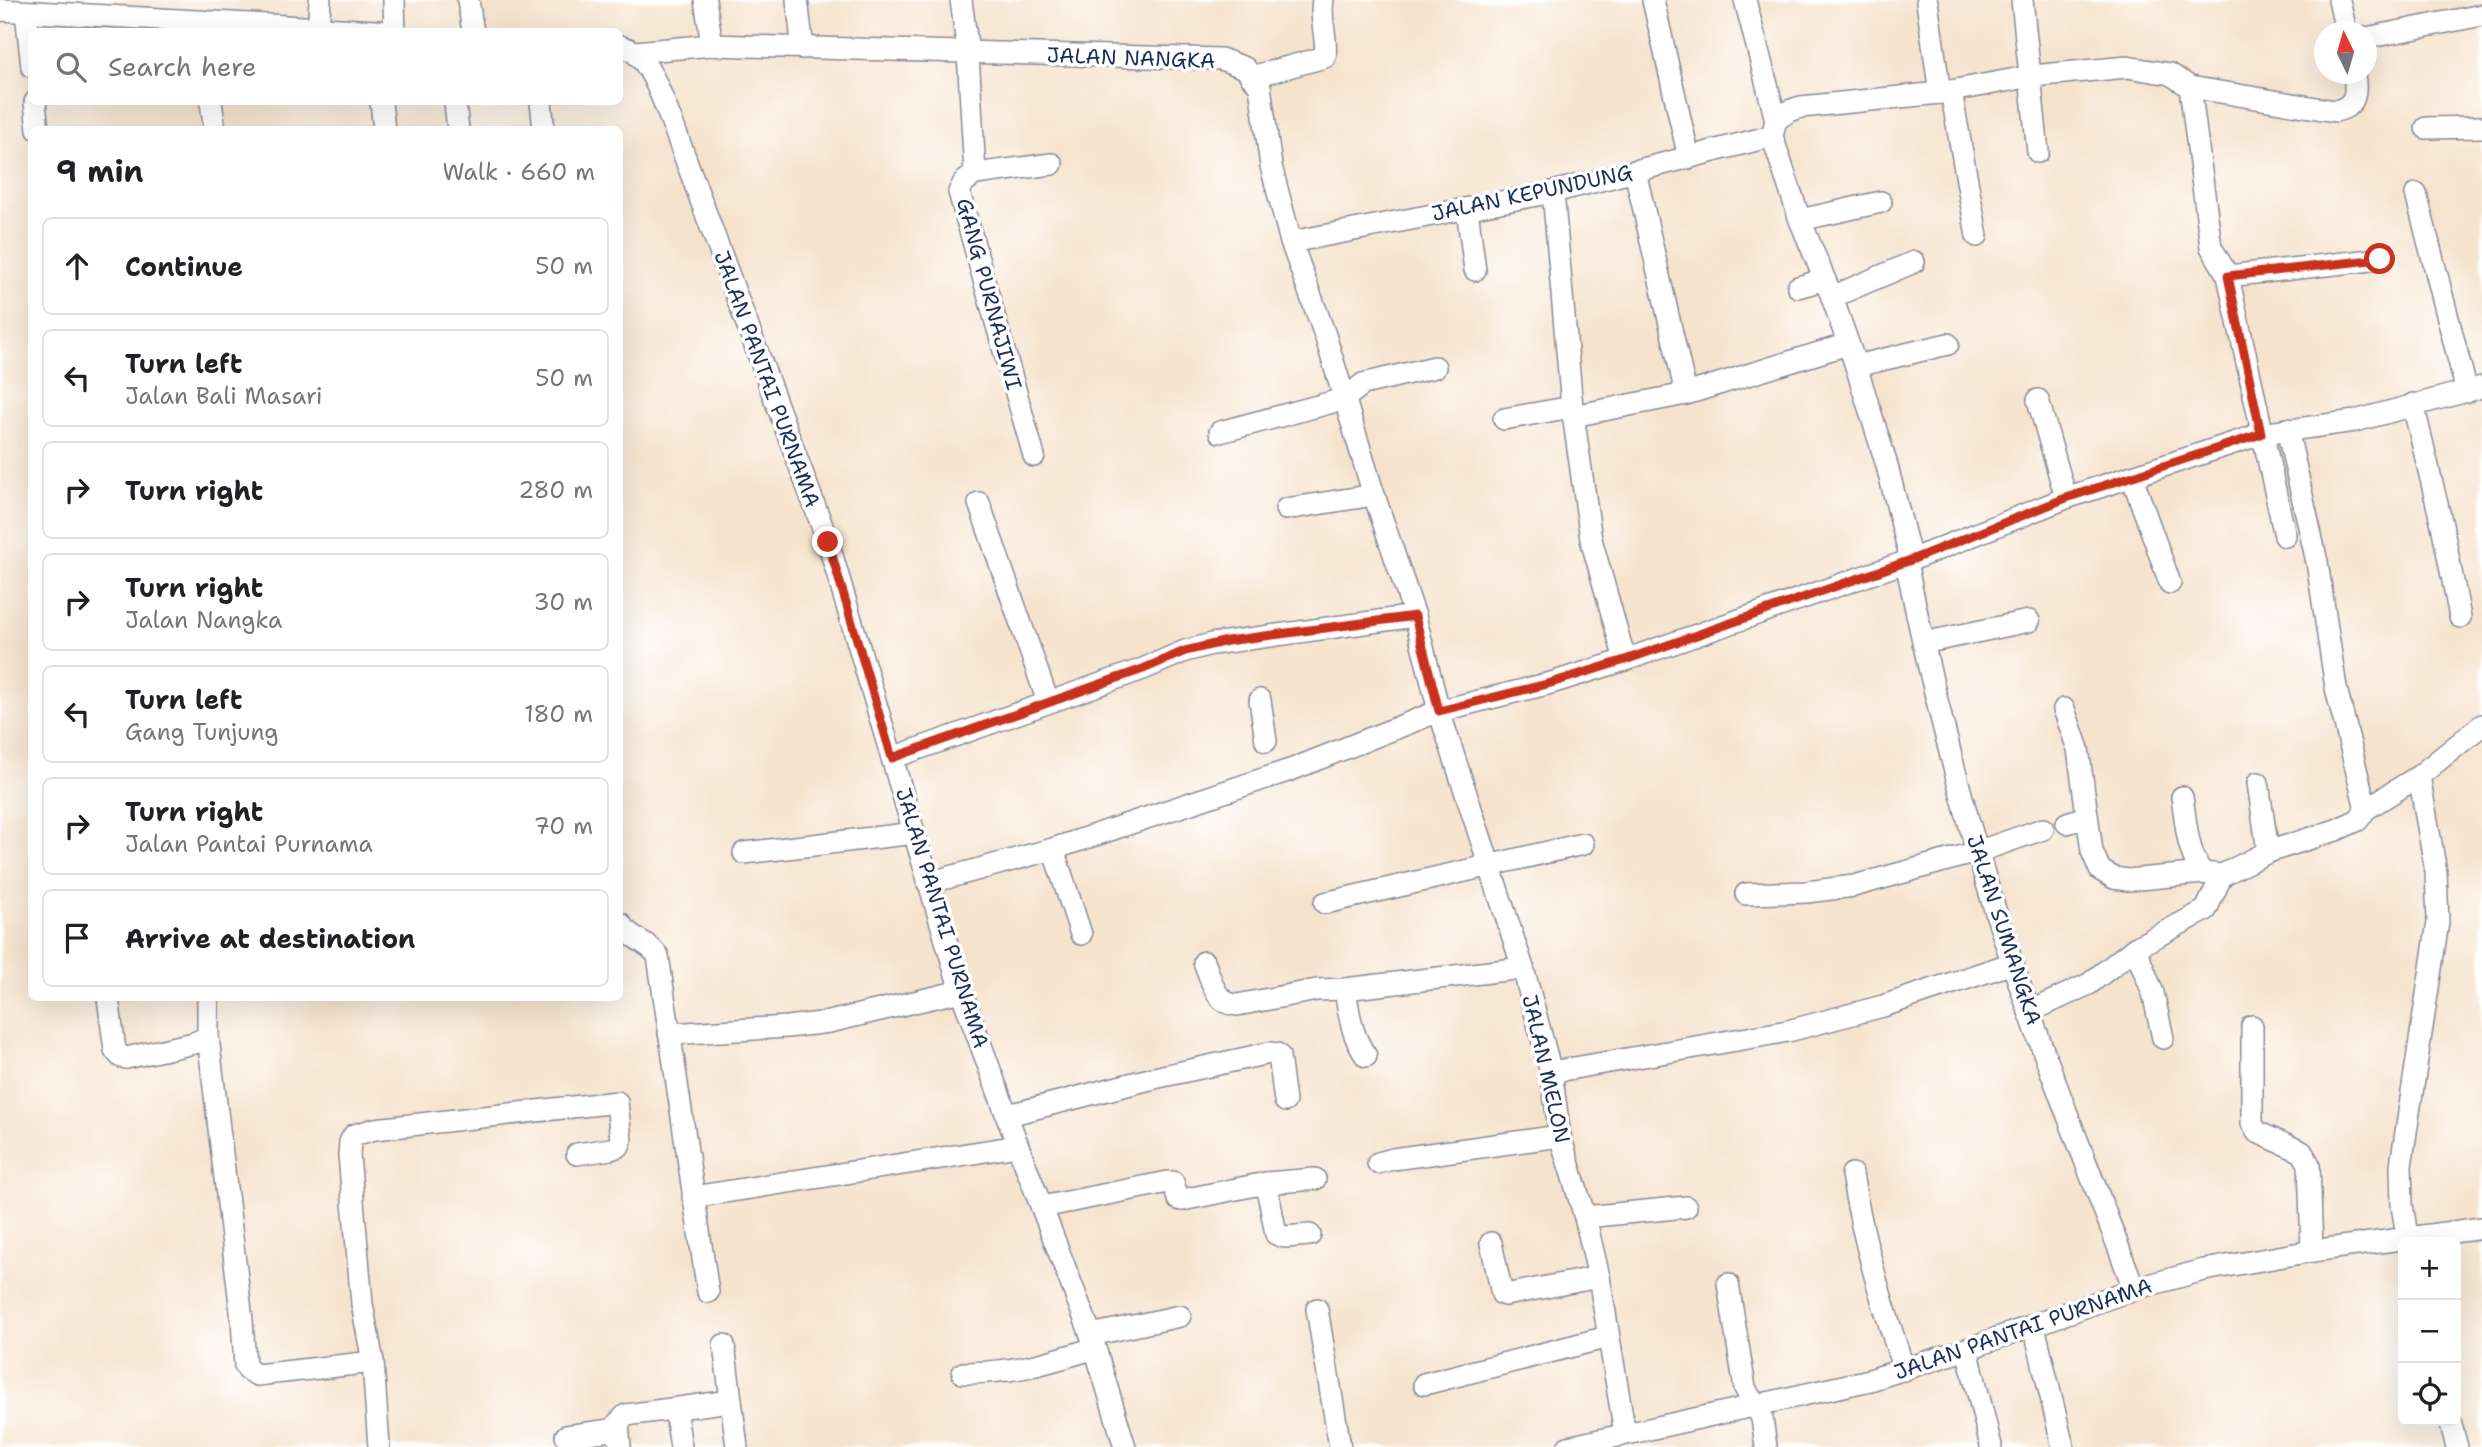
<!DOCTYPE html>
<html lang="en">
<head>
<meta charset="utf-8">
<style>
	:root { --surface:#fff; --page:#f6f6f6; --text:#202124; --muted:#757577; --line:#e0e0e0 }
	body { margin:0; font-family:"Shantell Sans",sans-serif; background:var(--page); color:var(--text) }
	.controls { position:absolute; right:21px; bottom:21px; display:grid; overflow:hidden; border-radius:10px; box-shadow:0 7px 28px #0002 }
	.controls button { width:63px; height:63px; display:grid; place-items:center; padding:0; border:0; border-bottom:2px solid var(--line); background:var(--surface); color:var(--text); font:35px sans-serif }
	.compass { position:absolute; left:2314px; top:21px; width:63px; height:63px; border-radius:50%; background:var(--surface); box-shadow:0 7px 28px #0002; rotate:355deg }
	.stop { position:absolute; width:21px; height:21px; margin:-16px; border:5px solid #c8321e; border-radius:50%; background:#fff }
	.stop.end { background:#c8321e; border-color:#fff; box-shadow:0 2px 7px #0008 }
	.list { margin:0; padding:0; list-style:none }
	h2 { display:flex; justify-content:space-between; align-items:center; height:91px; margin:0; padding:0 28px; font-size:30px }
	h2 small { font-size:23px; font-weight:400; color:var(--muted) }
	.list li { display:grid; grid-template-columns:46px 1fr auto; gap:21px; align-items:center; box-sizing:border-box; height:98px; margin:0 14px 14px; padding:0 14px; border:2px solid var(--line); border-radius:10px }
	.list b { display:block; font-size:26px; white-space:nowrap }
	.list p { margin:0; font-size:23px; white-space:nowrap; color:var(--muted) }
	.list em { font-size:23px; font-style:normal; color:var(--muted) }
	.icon { flex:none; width:38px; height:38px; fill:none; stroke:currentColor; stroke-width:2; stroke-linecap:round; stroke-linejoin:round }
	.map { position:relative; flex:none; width:2482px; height:1447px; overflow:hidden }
	.search { position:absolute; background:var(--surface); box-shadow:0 7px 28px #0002; left:28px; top:28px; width:595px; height:77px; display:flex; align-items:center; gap:18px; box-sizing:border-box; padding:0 24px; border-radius:10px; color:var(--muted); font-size:26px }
	.panel { position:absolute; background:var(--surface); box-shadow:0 7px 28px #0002; left:28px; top:126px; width:595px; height:875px; border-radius:10px }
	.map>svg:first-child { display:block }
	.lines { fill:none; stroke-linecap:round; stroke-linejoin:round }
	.minor-casing { stroke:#888996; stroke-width:24 }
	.minor { stroke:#fff; stroke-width:21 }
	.route { stroke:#c8321e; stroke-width:9 }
	.labels { text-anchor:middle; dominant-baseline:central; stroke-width:7; stroke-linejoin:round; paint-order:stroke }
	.street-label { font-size:21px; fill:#1b2f5e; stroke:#fff }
</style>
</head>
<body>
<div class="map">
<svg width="2482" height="1447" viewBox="0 0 2482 1447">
	<rect width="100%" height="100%" fill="#fff"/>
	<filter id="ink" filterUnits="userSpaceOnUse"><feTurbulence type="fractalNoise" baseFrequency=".0143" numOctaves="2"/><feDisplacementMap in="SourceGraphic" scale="14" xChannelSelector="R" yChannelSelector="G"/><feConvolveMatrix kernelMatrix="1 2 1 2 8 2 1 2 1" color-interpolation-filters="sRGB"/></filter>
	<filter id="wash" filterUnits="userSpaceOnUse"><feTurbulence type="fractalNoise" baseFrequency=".00686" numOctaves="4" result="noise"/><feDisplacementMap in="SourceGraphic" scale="28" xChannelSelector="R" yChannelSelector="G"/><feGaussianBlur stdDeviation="1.57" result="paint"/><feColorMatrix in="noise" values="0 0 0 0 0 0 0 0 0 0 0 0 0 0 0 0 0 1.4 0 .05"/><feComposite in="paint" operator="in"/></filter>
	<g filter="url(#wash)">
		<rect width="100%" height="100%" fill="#f6e3ce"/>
	</g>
	<g filter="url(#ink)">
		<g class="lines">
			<defs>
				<g id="minor">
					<polyline points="394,0 395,32"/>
					<polyline points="468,0 473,32"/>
					<polyline points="705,0 712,45"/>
					<polyline points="797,0 803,48"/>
					<polyline points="961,0 968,53 975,174 964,182 959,192 1034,456"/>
					<polyline points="1653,0 1689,158"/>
					<polyline points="1745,0 1776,120"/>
					<polyline points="2022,0 2038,152"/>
					<polyline points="2339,0 2346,32"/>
					<polyline points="1927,2 1940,93"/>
					<polyline points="0,10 394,32"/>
					<polyline points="26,12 32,67"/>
					<polyline points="318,32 320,0"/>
					<polyline points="2366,38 2482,15"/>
					<path d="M620,46c4,2 12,3 15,7 18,14 29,51 38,72l155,417 133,449 57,155 73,189 34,112"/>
					<polyline points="635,52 712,45 1221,59 1245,68 1260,86 1271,166 1291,242 1325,335 1374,495 1415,616 1439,711 1523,968 1551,1072 1560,1136 1585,1217 1599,1277 1625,1434"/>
					<path d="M1251,77l74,-20c3,-19 -6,-38 -2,-57"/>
					<polyline points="2190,87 2211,247 2228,276 2285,536"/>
					<polyline points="1951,91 1977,236"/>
					<polyline points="35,102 38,130"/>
					<polyline points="211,102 215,130"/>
					<polyline points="381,102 384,130"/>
					<polyline points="455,102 458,130"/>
					<polyline points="541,102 544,130"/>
					<polyline points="2426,128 2482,127"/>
					<polyline points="1635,171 1686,394 1848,344"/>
					<polyline points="975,174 1052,164"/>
					<polyline points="1553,192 1572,407 1591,539 1625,660"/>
					<polyline points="2416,194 2467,392"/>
					<polyline points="1467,209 1475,270"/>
					<polyline points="1800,220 1881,202"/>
					<polyline points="1291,242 1553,192 1772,136"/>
					<polyline points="2228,276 2380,259"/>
					<polyline points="1798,287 1823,280"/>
					<polyline points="1832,297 1914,262"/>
					<polyline points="1856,366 1948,344"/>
					<polyline points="2038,400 2066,498"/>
					<polyline points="2413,404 2442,525 2460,617"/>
					<polyline points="1573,416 1686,394"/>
					<polyline points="1504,419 1572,407"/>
					<polyline points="2287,429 2317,562 2336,688 2366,809"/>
					<polyline points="1220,432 1344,399 1363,384 1435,367"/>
					<polyline points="2132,477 2170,583"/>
					<polyline points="979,503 1048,702"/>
					<polyline points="1286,509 1374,495"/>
					<path d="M1911,560l-25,-98 -30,-96 -24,-69 -32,-77 -28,-84 4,-16 13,-9 12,-4 139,-14 92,-17 95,-9 43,7 20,13 145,24c21,-4 22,-18 19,-37"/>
					<path d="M1906,562c31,152 71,303 123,449 33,94 71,185 105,278"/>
					<polyline points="1923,643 2029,621"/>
					<polyline points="1260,700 1266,741"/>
					<polyline points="2064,709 2078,749 2092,851 2100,870 2114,878 2128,880 2203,873 2222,875"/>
					<polyline points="892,758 1143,669 1185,651 1212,644 1415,616"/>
					<polyline points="2258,783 2268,852"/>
					<path d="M2182,797c4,24 5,57 21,76"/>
					<polyline points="2067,823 2087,817"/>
					<polyline points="1053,849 1081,934"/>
					<polyline points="744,853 915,833"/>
					<polyline points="928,883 1053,849 1293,769 1439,711 1551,683 1625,660 1911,560 2066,498 2261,434 2355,421 2482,387"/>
					<polyline points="1746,894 1807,892 1854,886 1977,852 2043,829"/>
					<polyline points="1325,903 1583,844"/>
					<path d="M620,923c8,15 28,18 38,33l50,336"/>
					<polyline points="2135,948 2153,993 2163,1038"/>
					<path d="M1204,962c9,20 10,41 33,43l80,-15 28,-1 178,-21"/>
					<path d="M1345,989c4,24 6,46 21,67"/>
					<polyline points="108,998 115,1050 121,1057 126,1058 194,1043 208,1037"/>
					<polyline points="208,998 208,1037 242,1320 245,1365 248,1370 257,1375 373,1362"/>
					<polyline points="2029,1012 2089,984 2135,948 2206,910 2222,875 2268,852 2336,830 2358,820 2366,809 2419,776 2482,725"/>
					<polyline points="2252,1026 2252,1123 2257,1132 2302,1152 2309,1164 2312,1251"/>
					<polyline points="669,1034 787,1027 829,1022 961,991"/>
					<polyline points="1551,1072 1788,1031 1883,1006 2013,963"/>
					<polyline points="1008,1115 1154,1078 1269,1053 1277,1054 1279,1056 1285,1101"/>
					<polyline points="1378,1163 1393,1159 1560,1136"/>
					<path d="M1852,1174c11,68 31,131 52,196"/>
					<polyline points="1266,1183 1276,1234 1284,1237 1310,1235"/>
					<polyline points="693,1197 1018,1146"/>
					<polyline points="1042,1207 1168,1182 1173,1182 1178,1199 1182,1200 1266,1183 1315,1179"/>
					<polyline points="1585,1217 1686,1207"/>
					<polyline points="2408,1242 2402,1205 2401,1165 2438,922 2436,872 2419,776"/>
					<polyline points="1491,1243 1502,1294 1505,1295 1599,1277"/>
					<polyline points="1728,1284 1745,1388 1762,1418 1766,1447"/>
					<polyline points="1317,1309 1340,1447"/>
					<polyline points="2034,1326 2063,1447"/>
					<polyline points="1091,1335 1180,1316"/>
					<polyline points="724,1345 737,1447"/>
					<polyline points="1967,1349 1991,1446"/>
					<path d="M963,1373c52,0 84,-10 132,-25"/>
					<polyline points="1424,1384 1608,1337"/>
					<polyline points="675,1409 681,1447"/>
					<polyline points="2450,1421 2457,1447"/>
					<polyline points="566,1436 618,1429"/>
					<polyline points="379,1447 373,1362 362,1304 349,1155 350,1142 354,1135 375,1129 617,1102 621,1140 619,1146 611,1149 577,1154"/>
					<polyline points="620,1447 618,1423 626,1415 731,1401"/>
					<polyline points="1568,1447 1870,1380 1967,1349 2134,1289 2204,1270 2312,1251 2482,1228"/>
				</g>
			</defs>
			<use href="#minor" class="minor-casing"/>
			<use href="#minor" class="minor"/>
		</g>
	</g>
	<g class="lines" filter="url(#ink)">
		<polyline class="route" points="828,542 892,758 1143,669 1185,651 1227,641 1415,616 1439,711 1551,683 1625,660 1911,560 2066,498 2261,434 2228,276 2380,259"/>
	</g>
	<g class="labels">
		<g class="street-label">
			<text transform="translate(1131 58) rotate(2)">JALAN NANGKA</text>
			<text transform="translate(1532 193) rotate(-12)">JALAN KEPUNDUNG</text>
			<text transform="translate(989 294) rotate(75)">GANG PURNAJIWI</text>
			<text transform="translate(767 379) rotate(70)">JALAN PANTAI PURNAMA</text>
			<text transform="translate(942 918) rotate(73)">JALAN PANTAI PURNAMA</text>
			<text transform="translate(2004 930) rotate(72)">JALAN SUMANGKA</text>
			<text transform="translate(1546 1069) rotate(77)">JALAN MELON</text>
			<text transform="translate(2023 1329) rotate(-19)">JALAN PANTAI PURNAMA</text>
		</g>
	</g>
</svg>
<div class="controls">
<button>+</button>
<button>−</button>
<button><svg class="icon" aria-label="locate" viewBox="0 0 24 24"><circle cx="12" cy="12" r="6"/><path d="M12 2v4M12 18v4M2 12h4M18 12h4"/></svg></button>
</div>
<svg class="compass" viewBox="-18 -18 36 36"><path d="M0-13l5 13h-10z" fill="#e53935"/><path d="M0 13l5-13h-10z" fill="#757577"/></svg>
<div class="stop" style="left:2380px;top:259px"></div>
<div class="stop end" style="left:828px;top:542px"></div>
<div class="search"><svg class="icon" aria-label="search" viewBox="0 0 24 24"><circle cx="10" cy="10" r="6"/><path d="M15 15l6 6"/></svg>Search here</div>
<section class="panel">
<h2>9 min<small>Walk · 660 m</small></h2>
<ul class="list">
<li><svg class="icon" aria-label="ahead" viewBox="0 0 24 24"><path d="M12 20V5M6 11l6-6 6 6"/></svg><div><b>Continue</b></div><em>50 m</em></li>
<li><svg class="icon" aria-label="left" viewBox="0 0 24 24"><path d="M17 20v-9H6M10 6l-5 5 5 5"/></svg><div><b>Turn left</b><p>Jalan Bali Masari</p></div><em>50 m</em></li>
<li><svg class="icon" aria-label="right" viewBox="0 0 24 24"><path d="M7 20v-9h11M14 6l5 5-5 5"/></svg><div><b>Turn right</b></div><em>280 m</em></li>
<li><svg class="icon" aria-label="right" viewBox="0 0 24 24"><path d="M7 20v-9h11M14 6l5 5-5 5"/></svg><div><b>Turn right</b><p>Jalan Nangka</p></div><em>30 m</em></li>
<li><svg class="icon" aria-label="left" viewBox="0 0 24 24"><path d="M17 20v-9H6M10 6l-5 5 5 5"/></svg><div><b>Turn left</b><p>Gang Tunjung</p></div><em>180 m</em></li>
<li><svg class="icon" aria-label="right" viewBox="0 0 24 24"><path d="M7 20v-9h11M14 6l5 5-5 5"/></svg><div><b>Turn right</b><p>Jalan Pantai Purnama</p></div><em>70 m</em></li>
<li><svg class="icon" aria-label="arrive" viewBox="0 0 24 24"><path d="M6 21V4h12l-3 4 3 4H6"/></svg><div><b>Arrive at destination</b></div></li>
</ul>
</section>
</div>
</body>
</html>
